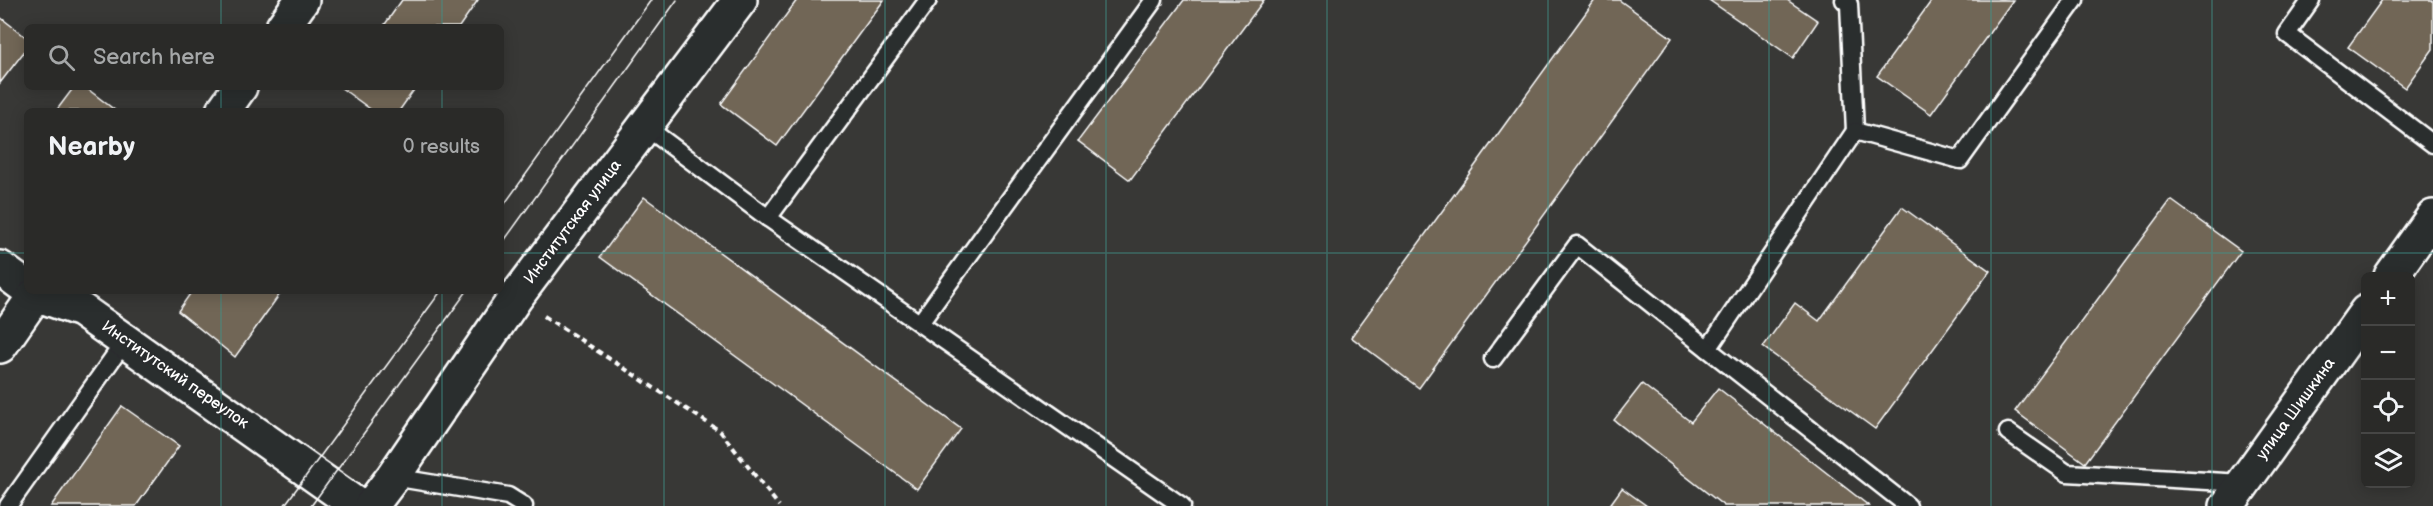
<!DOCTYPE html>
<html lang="en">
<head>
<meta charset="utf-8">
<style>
	:root { --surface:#2a2a28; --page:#363634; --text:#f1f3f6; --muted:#a5a7a8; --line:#464645 }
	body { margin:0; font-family:"Balsamiq Sans",sans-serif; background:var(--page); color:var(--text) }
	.controls { position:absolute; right:18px; bottom:18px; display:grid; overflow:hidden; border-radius:9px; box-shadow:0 3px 15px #0003 }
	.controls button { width:54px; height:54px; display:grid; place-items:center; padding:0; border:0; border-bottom:2px solid var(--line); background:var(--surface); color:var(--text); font:30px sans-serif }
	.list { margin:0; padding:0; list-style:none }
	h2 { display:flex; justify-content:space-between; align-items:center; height:78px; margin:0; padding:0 24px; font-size:26px }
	h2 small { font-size:20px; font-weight:400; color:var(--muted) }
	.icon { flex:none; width:33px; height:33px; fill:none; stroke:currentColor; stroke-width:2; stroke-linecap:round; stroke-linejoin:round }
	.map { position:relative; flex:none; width:2433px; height:506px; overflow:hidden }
	.search { position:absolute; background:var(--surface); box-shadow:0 3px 15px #0003; left:24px; top:24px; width:480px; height:66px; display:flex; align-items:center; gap:15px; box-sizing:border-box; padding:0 21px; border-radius:9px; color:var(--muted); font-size:22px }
	.panel { position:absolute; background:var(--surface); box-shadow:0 3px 15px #0003; left:24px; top:108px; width:480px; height:186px; border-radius:9px }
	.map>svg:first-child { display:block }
	.building { fill:#716657; stroke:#fff; stroke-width:1.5 }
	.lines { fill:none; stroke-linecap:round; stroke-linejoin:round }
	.lane-casing { stroke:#fff; stroke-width:21 }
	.street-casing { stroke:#fff; stroke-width:38 }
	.secondary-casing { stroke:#fff; stroke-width:38 }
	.path { stroke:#fff; stroke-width:4; stroke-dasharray:6 4.5; stroke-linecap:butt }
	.lane { stroke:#2a2d2e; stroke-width:16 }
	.street { stroke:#2a2d2e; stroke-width:33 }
	.secondary { stroke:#2a2d2e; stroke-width:33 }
	.tram { stroke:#fff; stroke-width:1.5 }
	.grid { fill:none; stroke:#3f918b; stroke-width:1.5; stroke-opacity:0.55 }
	.labels { text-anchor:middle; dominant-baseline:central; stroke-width:4.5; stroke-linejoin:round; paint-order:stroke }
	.street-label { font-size:16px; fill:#fff; stroke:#2a2d2e }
</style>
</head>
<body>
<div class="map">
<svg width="2433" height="506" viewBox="0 0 2433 506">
	<rect width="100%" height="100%" fill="#383836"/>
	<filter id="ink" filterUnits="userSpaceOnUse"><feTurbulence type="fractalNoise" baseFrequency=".0167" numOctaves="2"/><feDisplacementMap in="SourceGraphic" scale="12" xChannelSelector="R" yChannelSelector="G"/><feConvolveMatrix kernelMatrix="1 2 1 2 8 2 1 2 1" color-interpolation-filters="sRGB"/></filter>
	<g filter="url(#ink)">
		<g class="building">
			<polygon points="402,0 478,0 459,27 383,27"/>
			<polygon points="797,0 884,0 777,146 721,104"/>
			<polygon points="1184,0 1264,0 1130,180 1078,141"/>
			<polygon points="1595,0 1619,0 1672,38 1419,388 1351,337"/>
			<polygon points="1709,0 1787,0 1818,21 1793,58"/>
			<polygon points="1932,0 2013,0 1931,114 1877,76"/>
			<polygon points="2382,0 2433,0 2433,49 2405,88 2348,47"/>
			<polygon points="0,17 27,38 27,48 0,83"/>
			<polygon points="74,87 85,87 116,111 56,111"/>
			<polygon points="340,87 416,87 399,111 373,111"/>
			<polygon points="644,197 961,429 917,489 600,257"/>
			<polygon points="2171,200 2241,251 2085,463 2015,411"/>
			<polygon points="1902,207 1990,271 1875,429 1763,347 1795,303 1819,321"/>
			<polygon points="192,291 282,291 235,357 178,311"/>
			<polygon points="1642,384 1691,422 1718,388 1869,506 1724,506 1614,420"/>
			<polygon points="122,406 179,446 136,506 51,506"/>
			<polygon points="1622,488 1647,506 1609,506"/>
		</g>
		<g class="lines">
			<defs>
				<g id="lane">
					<polyline points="928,0 768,218 1182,506"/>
					<polyline points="1844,0 1849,4 1855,131 1960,160 2075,0"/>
					<polyline points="2311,0 2287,34 2433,144"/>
					<polyline points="646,127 768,218"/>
					<polyline points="1855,131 1708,349 1908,506"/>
					<polyline points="920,323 1154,0"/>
					<polyline points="1493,359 1577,245 1708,349"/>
					<polyline points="2008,432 2067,473 2243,483"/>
					<polyline points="393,477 508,496 524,506"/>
					<polyline points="8,506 125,341"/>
				</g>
				<g id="street">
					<polyline points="283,27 302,0"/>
					<polyline points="223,111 240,87"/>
					<polyline points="0,268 27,288"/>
					<polyline points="0,346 36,294 81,310 358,506"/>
				</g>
				<g id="secondary">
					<polyline points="2391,276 2433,217"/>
					<polyline points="371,506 393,477 516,297 740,0"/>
					<polyline points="2227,506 2366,312"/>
				</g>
			</defs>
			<use href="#lane" class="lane-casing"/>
			<use href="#street" class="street-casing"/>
			<use href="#secondary" class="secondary-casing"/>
			<polyline class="path" points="544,316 720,431 779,506"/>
			<use href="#lane" class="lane"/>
			<use href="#street" class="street"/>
			<use href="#secondary" class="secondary"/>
			<g class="tram">
				<polyline points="501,209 651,0"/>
				<polyline points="501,245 677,0"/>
				<polyline points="284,506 441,291"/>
				<polyline points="311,506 467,291"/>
			</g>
		</g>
	</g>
	<path class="grid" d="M221,0v27M442,0v27M664,0v506M885,0v506M1106,0v506M1327,0v506M1548,0v506M1769,0v506M1991,0v506M2212,0v506M221,87v24M442,87v24M0,253h27M501,253h1932M221,291v215M442,291v215"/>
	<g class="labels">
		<g class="street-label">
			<text transform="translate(573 222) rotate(-53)">Институтская улица</text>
			<text transform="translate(175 375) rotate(35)">Институтский переулок</text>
			<text transform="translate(2296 409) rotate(-54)">улица Шишкина</text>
		</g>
	</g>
</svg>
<div class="controls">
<button>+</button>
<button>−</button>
<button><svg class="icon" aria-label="locate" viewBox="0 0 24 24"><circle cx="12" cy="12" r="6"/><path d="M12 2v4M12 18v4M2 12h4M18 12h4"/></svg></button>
<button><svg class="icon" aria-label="layers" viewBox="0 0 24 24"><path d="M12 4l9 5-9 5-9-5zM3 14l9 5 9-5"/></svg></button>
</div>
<div class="search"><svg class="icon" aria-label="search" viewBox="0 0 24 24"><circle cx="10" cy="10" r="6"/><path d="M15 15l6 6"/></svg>Search here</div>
<section class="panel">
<h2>Nearby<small>0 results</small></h2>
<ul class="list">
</ul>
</section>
</div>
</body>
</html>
